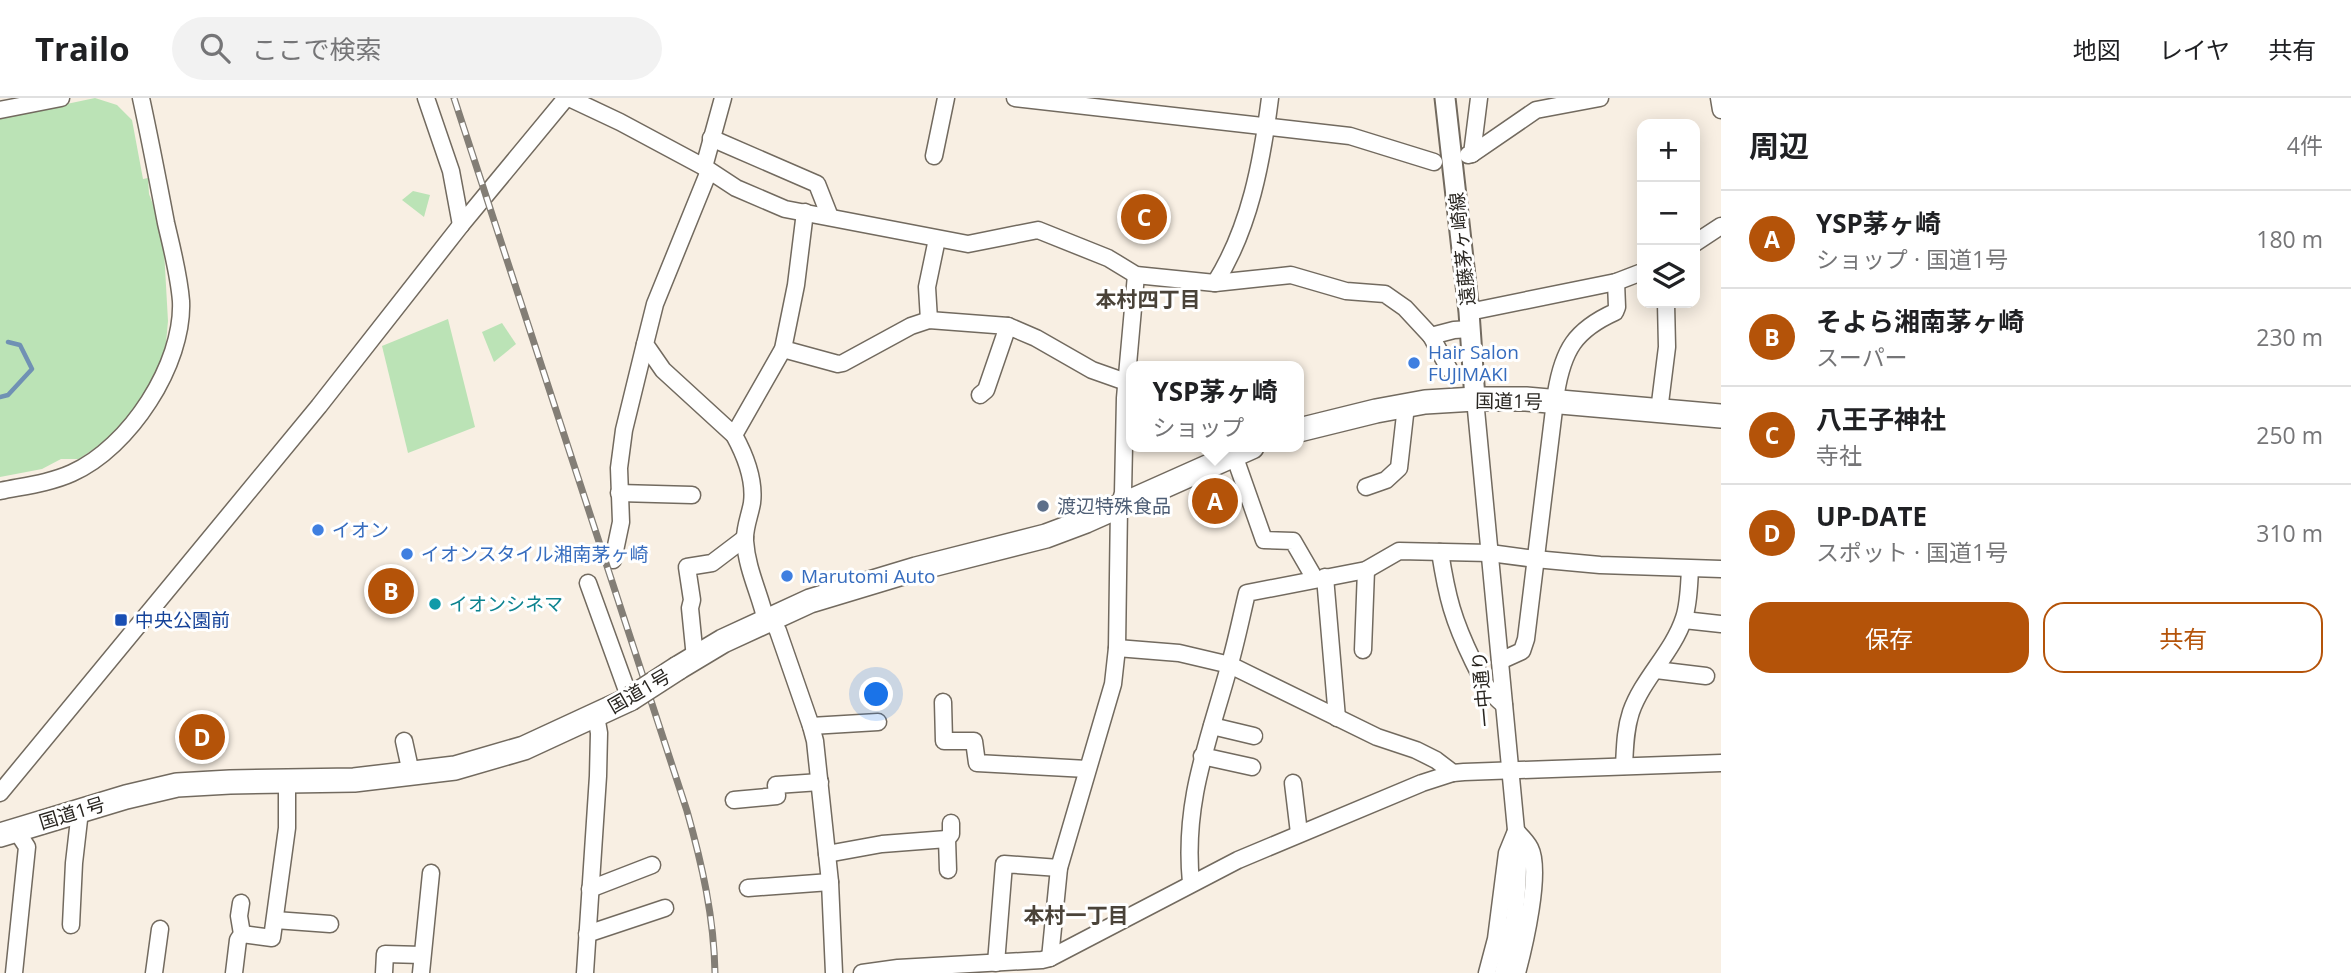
<!DOCTYPE html>
<html lang="ja">
<head>
<meta charset="utf-8">
<style>
	:root { --surface:#fff; --page:#f2f2f2; --text:#202124; --muted:#757577; --line:#e0e0e0; --accent:#b45309 }
	body { margin:0; font-family:"Open Sans","Noto Sans JP",sans-serif; background:var(--page); color:var(--text) }
	.controls { position:absolute; right:21px; top:21px; display:grid; overflow:hidden; border-radius:14px; box-shadow:0 4px 18px #0003 }
	.controls button { width:63px; height:63px; display:grid; place-items:center; padding:0; border:0; border-bottom:2px solid var(--line); background:var(--surface); color:var(--text); font:35px sans-serif }
	.you { position:absolute; left:877px; top:597px; width:24px; height:24px; margin:-18px; border:5px solid #fff; border-radius:50%; background:#1a73e8; box-shadow:0 0 0 10px #1a73e833 }
	.badge { display:grid; place-items:center; width:46px; height:46px; border-radius:50%; background:var(--accent); color:#fff; font-size:23px; font-weight:700 }
	.pin { position:absolute; translate:-50% -50%; border:4px solid #fff; box-shadow:0 2px 7px #0006 }
	.popup { position:absolute; left:1126px; top:263px; width:178px; height:91px; box-sizing:border-box; display:grid; place-content:center; border-radius:14px; background:var(--surface); filter:drop-shadow(0 2px 5px #0005); font-size:23px; white-space:nowrap; color:var(--muted) }
	.popup b { font-size:26px; color:var(--text) }
	.popup::after { content:''; position:absolute; left:50%; top:100%; margin-left:-14px; border:14px solid transparent; border-top-color:var(--surface) }
	.list { margin:0; padding:0; list-style:none }
	h2 { display:flex; justify-content:space-between; align-items:center; height:91px; margin:0; padding:0 28px; font-size:30px }
	h2 small { font-size:23px; font-weight:400; color:var(--muted) }
	.list li { display:grid; grid-template-columns:46px 1fr auto; gap:21px; align-items:center; box-sizing:border-box; height:98px; padding:0 28px; border-top:2px solid var(--line) }
	.list b { display:block; font-size:26px; white-space:nowrap }
	.list p { margin:0; font-size:23px; white-space:nowrap; color:var(--muted) }
	.list em { font-size:23px; font-style:normal; color:var(--muted) }
	.actions { display:flex; gap:14px; padding:21px 28px }
	.actions a { flex:1; padding:16px 0; border:2px solid var(--accent); border-radius:21px; text-align:center; font-size:24px; color:var(--accent) }
	.actions .main { background:var(--accent); color:#fff }
	.icon { flex:none; width:38px; height:38px; fill:none; stroke:currentColor; stroke-width:2; stroke-linecap:round; stroke-linejoin:round }
	.map { position:relative; flex:none; width:1721px; height:875px; overflow:hidden }
	header { display:flex; align-items:center; gap:42px; box-sizing:border-box; height:98px; padding:0 35px; background:var(--surface); border-bottom:2px solid var(--line) }
	header strong { font-size:33px }
	nav { display:flex; gap:38px; margin-inline-start:auto; font-size:24px }
	.search { width:490px; height:63px; background:var(--page); display:flex; align-items:center; gap:18px; box-sizing:border-box; padding:0 24px; border-radius:38px; color:var(--muted); font-size:26px }
	main { display:flex }
	aside { flex:1; background:var(--surface) }
	.map>svg:first-child { display:block }
	.green { fill:#bbe3b6 }
	.lines { fill:none; stroke-linecap:round; stroke-linejoin:round }
	.stream { stroke:#7091b4; stroke-width:4.5 }
	.minor-casing { stroke:#726a5f; stroke-width:19 }
	.major-casing { stroke:#726a5f; stroke-width:23 }
	.highway-casing { stroke:#726a5f; stroke-width:26 }
	.minor { stroke:#fff; stroke-width:16 }
	.major { stroke:#fff; stroke-width:19 }
	.highway { stroke:#fff; stroke-width:23 }
	.rail-casing { stroke:#837e76; stroke-width:7 }
	.rail { stroke:#fff; stroke-width:4.5; stroke-dasharray:13; stroke-linecap:butt }
	.highway-bridge-casing { stroke:#726a5f; stroke-width:26; stroke-linecap:butt }
	.highway-bridge { stroke:#fff; stroke-width:23 }
	.shop-dot { fill:#3f7fe0; stroke:#fff; stroke-width:2.5 }
	.service-dot { fill:#5c6f8a; stroke:#fff; stroke-width:2.5 }
	.culture-dot { fill:#0f9aa8; stroke:#fff; stroke-width:2.5 }
	.transit-dot { fill:#1a4fb4; stroke:#fff; stroke-width:2.5 }
	.labels { text-anchor:middle; dominant-baseline:central; stroke-width:6; stroke-linejoin:round; paint-order:stroke }
	.street-label { font-size:19px; fill:#292621; stroke:#fff }
	.shop-label { font-size:19px; fill:#366cbe; stroke:#fff; text-anchor:start }
	.service-label { font-size:19px; fill:#4e5e75; stroke:#fff; text-anchor:start }
	.culture-label { font-size:19px; fill:#0d838f; stroke:#fff; text-anchor:start }
	.transit-label { font-size:19px; fill:#164399; stroke:#fff; text-anchor:start }
	.neighbourhood-label { font-size:21px; font-weight:bold; fill:#4a4339; stroke:#fff }
</style>
</head>
<body>
<header>
<strong>Trailo</strong>
<div class="search"><svg class="icon" aria-label="search" viewBox="0 0 24 24"><circle cx="10" cy="10" r="6"/><path d="M15 15l6 6"/></svg>ここで検索</div>
<nav><a>地図</a><a>レイヤ</a><a>共有</a></nav>
</header>
<main>
<div class="map">
<svg width="1721" height="875" viewBox="0 0 1721 875">
	<rect width="100%" height="100%" fill="#f8efe3"/>
	<g class="green">
		<polygon points="95,0 117,7 132,22 143,81 148,80 149,96 157,117 164,152 168,223 165,256 145,297 123,331 79,361 61,361 42,371 0,379 0,20"/>
		<polygon points="413,93 430,97 424,119 402,102"/>
		<polygon points="448,221 475,329 408,355 382,248"/>
		<polygon points="502,225 516,246 494,264 482,234"/>
	</g>
	<g class="lines">
		<polyline class="stream" points="0,299 8,297 32,271 20,247 8,244"/>
		<defs>
			<g id="minor">
				<polyline points="426,0 451,73 461,127"/>
				<polyline points="569,0 620,24 704,69 736,90 785,111 968,146 1038,132 1108,160 1136,177 1215,185 1291,177 1346,193 1385,196 1405,210 1431,238 1454,232 1470,231"/>
				<polyline points="1015,0 1350,38 1434,64"/>
				<polyline points="1719,0 1721,12"/>
				<polyline points="0,12 61,0"/>
				<polyline points="711,40 817,86 830,119"/>
				<polyline points="1472,56 1479,0"/>
				<polyline points="1468,57 1472,56 1536,12 1600,0"/>
				<polyline points="934,58 946,0"/>
				<polyline points="704,69 723,0"/>
				<path d="M709,73l-54,133 -10,40 18,26 71,65c11,20 21,45 18,68 -2,12 -8,26 -7,38 2,29 15,53 21,80"/>
				<polyline points="1695,145 1721,128"/>
				<path d="M1215,185c35,-55 47,-122 55,-185"/>
				<polyline points="1469,214 1616,184 1642,174"/>
				<polyline points="929,222 927,189 937,141"/>
				<polyline points="1008,228 1036,240 1092,272 1126,284"/>
				<polyline points="1431,238 1449,271"/>
				<polyline points="783,251 838,266 843,265 911,228 929,222 1008,228 986,292 980,297"/>
				<path d="M1475,301l43,452c1,42 -4,82 -15,122"/>
				<polyline points="1659,313 1667,249 1666,205"/>
				<polyline points="734,337 783,251 796,187 805,114"/>
				<polyline points="1234,357 1264,442 1293,443 1315,481"/>
				<polyline points="1366,389 1386,382 1399,370 1406,308"/>
				<path d="M0,393c24,-5 50,-8 72,-18 57,-25 112,-109 109,-172 -2,-26 -9,-52 -15,-78 -8,-42 -16,-84 -25,-125"/>
				<polyline points="619,395 692,397"/>
				<path d="M1440,454c7,45 13,68 33,109 10,20 14,30 31,44"/>
				<polyline points="613,462 621,424 619,370 624,332 645,246"/>
				<polyline points="1325,479 1337,620"/>
				<polyline points="588,485 630,601"/>
				<polyline points="771,520 778,533 811,628 815,643 830,784 834,875"/>
				<polyline points="1684,522 1721,526"/>
				<polyline points="1117,550 1179,555 1230,567 1377,639 1416,652 1436,662 1453,675"/>
				<polyline points="1363,552 1366,472"/>
				<polyline points="695,560 690,510 692,502 687,469 712,465 745,440"/>
				<path d="M1500,563l22,-10 4,-12 30,-246c7,-43 19,-63 59,-81l2,-5 -1,-25"/>
				<polyline points="1656,572 1706,578"/>
				<polyline points="943,604 944,643 974,643 977,665 1087,671"/>
				<polyline points="811,628 878,624"/>
				<polyline points="1212,628 1254,638"/>
				<polyline points="404,643 411,675"/>
				<polyline points="1202,658 1252,669"/>
				<path d="M1624,668c1,-18 1,-36 7,-54 12,-34 42,-60 53,-94 5,-15 5,-33 6,-49"/>
				<polyline points="1293,685 1299,735"/>
				<polyline points="0,695 319,308 461,127 566,0"/>
				<polyline points="734,702 777,698 776,687 820,684"/>
				<polyline points="827,756 882,746 947,741"/>
				<polyline points="948,772 947,741 951,736 951,725"/>
				<path d="M1191,785c-8,-81 17,-140 38,-216 7,-24 12,-49 18,-74l119,-23 33,-19 91,2 45,6 65,6 121,4"/>
				<polyline points="748,790 830,784"/>
				<polyline points="590,791 652,767"/>
				<polyline points="275,822 330,826"/>
				<polyline points="71,827 74,765 80,713"/>
				<polyline points="242,836 272,840 287,730 287,683"/>
				<polyline points="587,836 665,810"/>
				<polyline points="1050,860 1059,770 1113,586 1117,550 1119,408 1123,395 1125,300 1136,177"/>
				<polyline points="996,865 1004,766 1059,770"/>
				<polyline points="14,875 27,749 16,732"/>
				<polyline points="154,875 160,831"/>
				<polyline points="234,875 238,842 242,836 239,818 241,805"/>
				<polyline points="384,875 385,856 422,857"/>
				<polyline points="421,875 431,775"/>
				<polyline points="585,875 598,678 599,635 596,618"/>
				<polyline points="862,875 898,870 1042,862 1050,860 1238,762 1422,685 1453,675 1464,674 1721,665"/>
				<path d="M1487,875l9,-34 11,-86 9,-22c5,5 11,11 14,17 12,23 -6,99 -13,125"/>
			</g>
			<polyline id="major" points="1445,0 1469,214 1475,301"/>
			<g id="highway">
				<polyline points="1299,332 1376,313 1425,304 1475,301 1526,301 1721,318"/>
				<polyline points="678,570 723,543 810,503 916,471 1046,438 1086,423 1252,349"/>
				<polyline points="0,737 126,699 177,687 230,684 354,682 455,670 524,650 630,601"/>
			</g>
		</defs>
		<use href="#minor" class="minor-casing"/>
		<use href="#major" class="major-casing"/>
		<use href="#highway" class="highway-casing"/>
		<use href="#minor" class="minor"/>
		<use href="#major" class="major"/>
		<use href="#highway" class="highway"/>
		<defs>
			<path id="rail" d="M454,0l233,713c15,53 27,106 28,162"/>
		</defs>
		<use href="#rail" class="rail-casing"/>
		<use href="#rail" class="rail"/>
		<defs>
			<polyline id="highway-bridge" points="630,601 678,570"/>
		</defs>
		<use href="#highway-bridge" class="highway-bridge-casing"/>
		<use href="#highway-bridge" class="highway-bridge"/>
	</g>
	<g class="shop-dot">
		<circle cx="1414" cy="265" r="7"/>
		<circle cx="318" cy="432" r="7"/>
		<circle cx="407" cy="456" r="7"/>
		<circle cx="787" cy="478" r="7"/>
	</g>
	<circle class="service-dot" cx="1043" cy="408" r="7"/>
	<circle class="culture-dot" cx="435" cy="506" r="7"/>
	<rect class="transit-dot" x="114" y="515" width="14" height="14" rx="3.5"/>
	<g class="labels">
		<g class="street-label">
			<text transform="translate(1462 151) rotate(-96)">遠藤茅ヶ崎線</text>
			<text transform="translate(1509 303) rotate(1)">国道1号</text>
			<text transform="translate(1482 591) rotate(-95)">一中通り</text>
			<text transform="translate(639 593) rotate(-30)">国道1号</text>
			<text transform="translate(72 715) rotate(-17)">国道1号</text>
		</g>
		<g class="shop-label">
			<text x="1428" y="254">Hair Salon<tspan x="1428" dy="22">FUJIMAKI</tspan></text>
			<text x="332" y="432">イオン</text>
			<text x="421" y="456">イオンスタイル湘南茅ヶ崎</text>
			<text x="801" y="478">Marutomi Auto</text>
		</g>
		<g class="service-label">
			<text x="1057" y="408">渡辺特殊食品</text>
		</g>
		<g class="culture-label">
			<text x="449" y="506">イオンシネマ</text>
		</g>
		<g class="transit-label">
			<text x="135" y="522">中央公園前</text>
		</g>
		<g class="neighbourhood-label">
			<text x="1148" y="201">本村四丁目</text>
			<text x="1076" y="817">本村一丁目</text>
		</g>
	</g>
</svg>
<div class="controls">
<button>+</button>
<button>−</button>
<button><svg class="icon" aria-label="layers" viewBox="0 0 24 24"><path d="M12 4l9 5-9 5-9-5zM3 14l9 5 9-5"/></svg></button>
</div>
<div class="you"></div>
<div class="pin badge" style="left:1215px;top:403px">A</div>
<div class="popup"><b>YSP茅ヶ崎</b>ショップ</div>
<div class="pin badge" style="left:391px;top:493px">B</div>
<div class="pin badge" style="left:1144px;top:119px">C</div>
<div class="pin badge" style="left:202px;top:639px">D</div>
</div>
<aside>
<h2>周辺<small>4件</small></h2>
<ul class="list">
<li><span class="badge">A</span><div><b>YSP茅ヶ崎</b><p>ショップ · 国道1号</p></div><em>180 m</em></li>
<li><span class="badge">B</span><div><b>そよら湘南茅ヶ崎</b><p>スーパー</p></div><em>230 m</em></li>
<li><span class="badge">C</span><div><b>八王子神社</b><p>寺社</p></div><em>250 m</em></li>
<li><span class="badge">D</span><div><b>UP-DATE</b><p>スポット · 国道1号</p></div><em>310 m</em></li>
</ul>
<div class="actions"><a class="main">保存</a><a>共有</a></div>
</aside>
</main>
</body>
</html>
